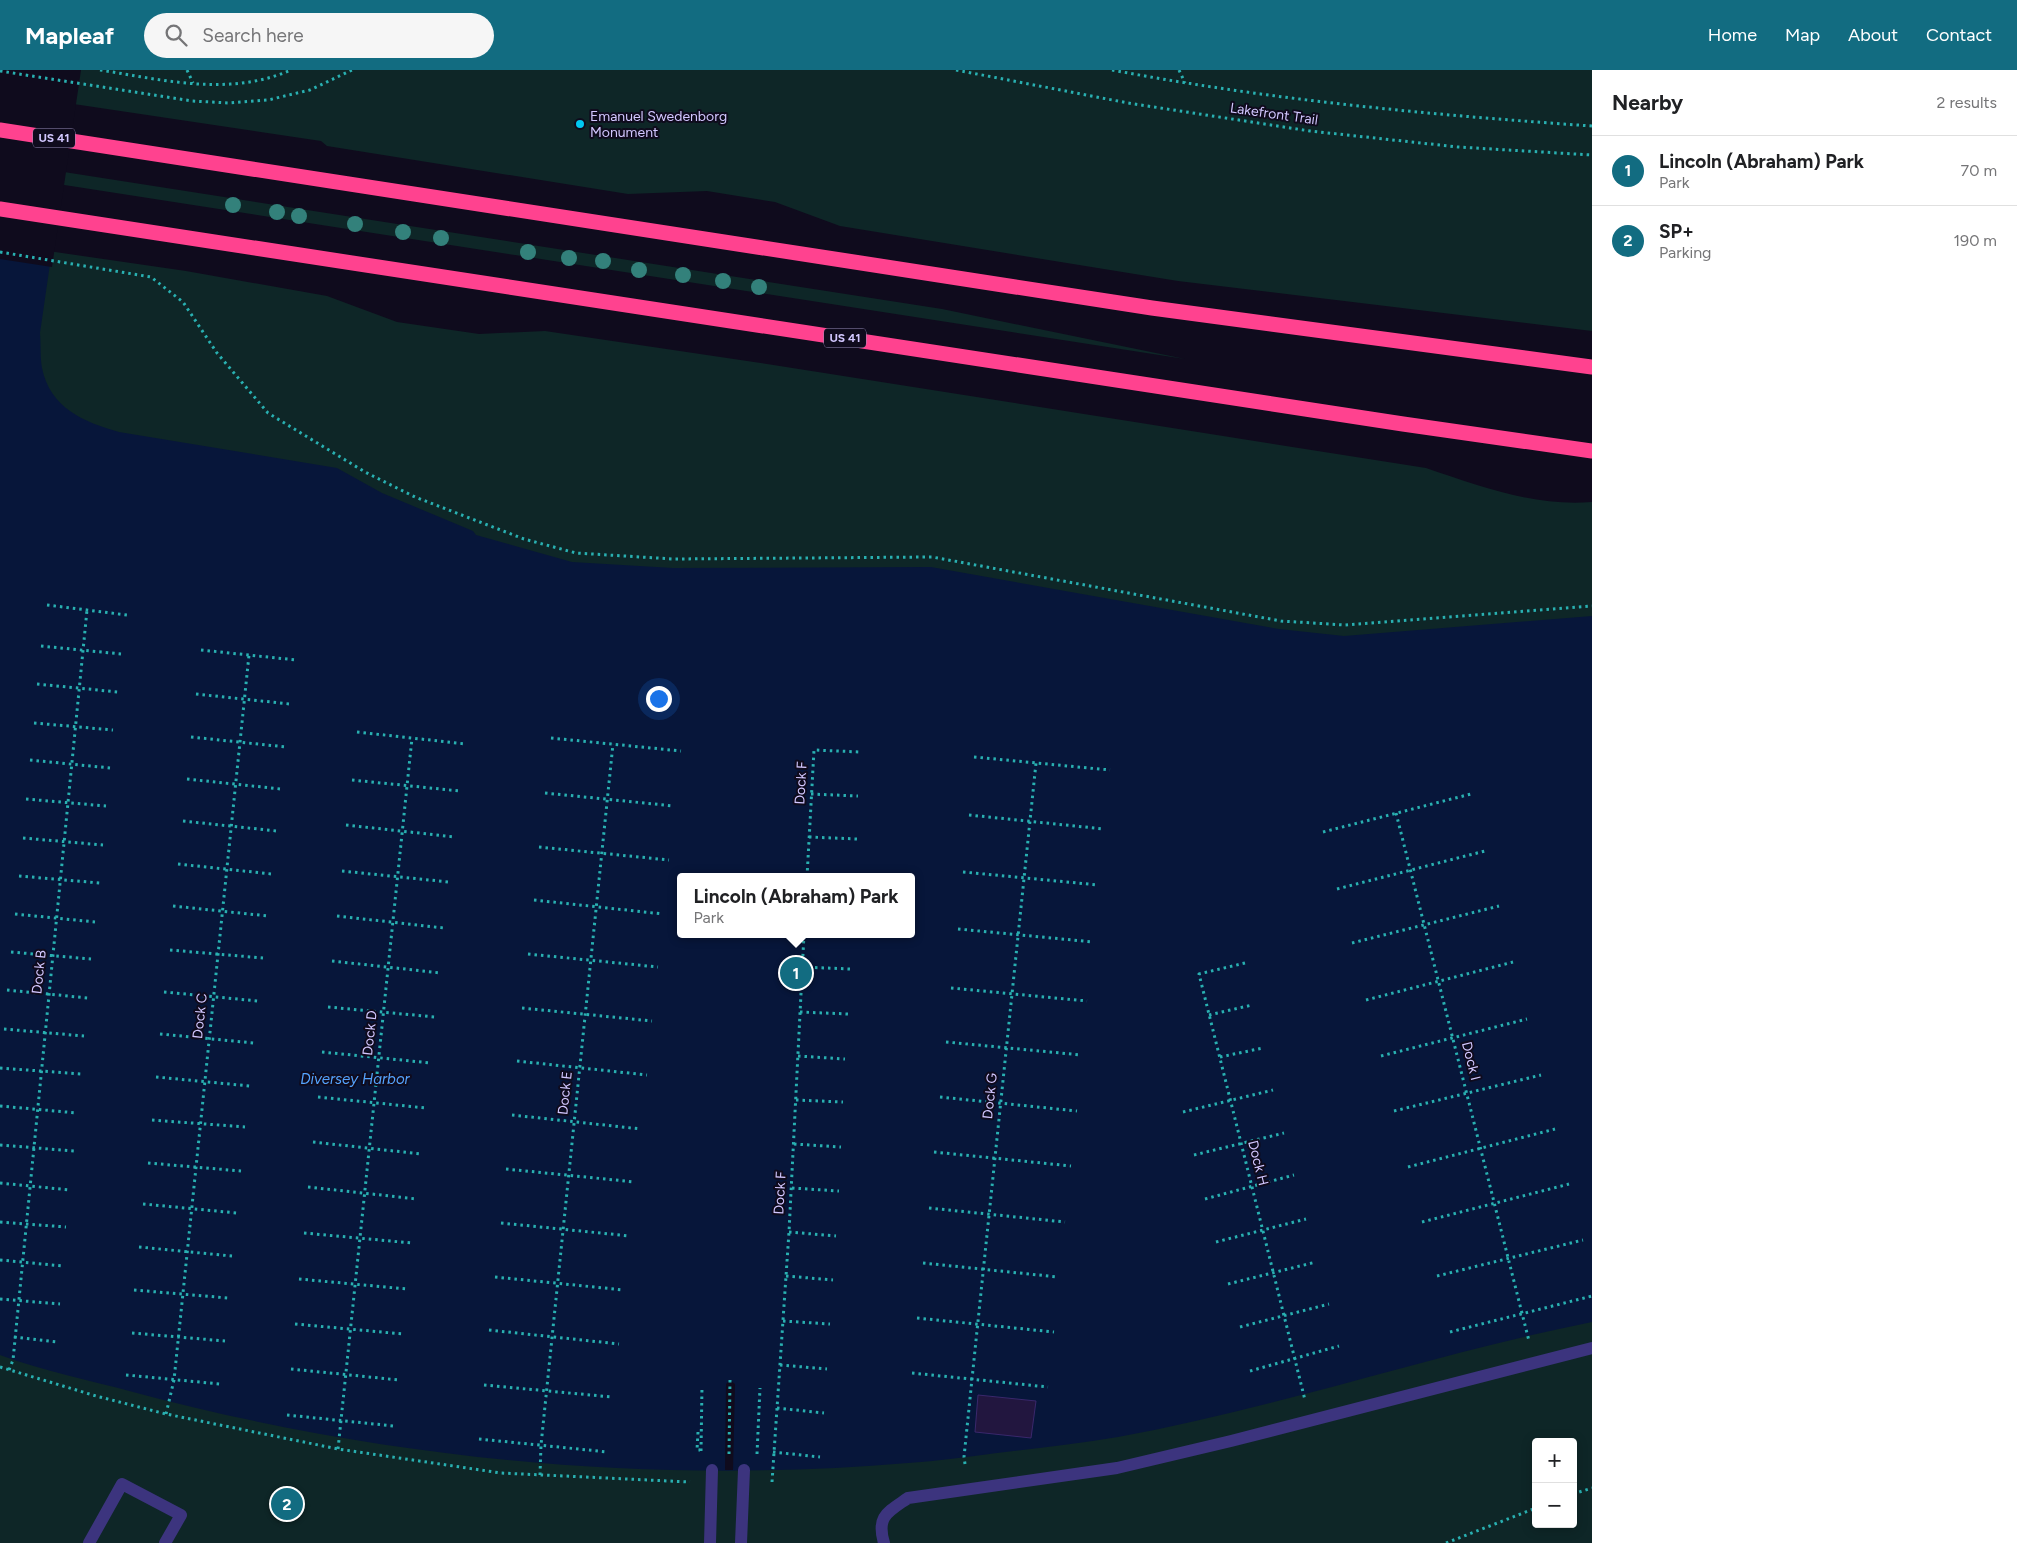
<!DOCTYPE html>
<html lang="en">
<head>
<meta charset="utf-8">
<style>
	:root { --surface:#fff; --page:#f6f6f6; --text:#202124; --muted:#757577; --line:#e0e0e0; --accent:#126c81 }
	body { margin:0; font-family:Figtree,sans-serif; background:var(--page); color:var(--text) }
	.controls { position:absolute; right:15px; bottom:15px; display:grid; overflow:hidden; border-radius:5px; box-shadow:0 2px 12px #0003 }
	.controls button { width:45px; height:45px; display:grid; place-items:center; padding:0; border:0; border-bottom:1px solid var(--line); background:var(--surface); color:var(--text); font:25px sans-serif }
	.you { position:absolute; left:658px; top:628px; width:18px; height:18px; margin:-12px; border:4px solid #fff; border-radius:50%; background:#1a73e8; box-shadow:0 0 0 8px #1a73e833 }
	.badge { display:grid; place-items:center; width:32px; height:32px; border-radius:50%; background:var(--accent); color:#fff; font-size:16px; font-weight:700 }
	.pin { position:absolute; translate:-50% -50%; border:2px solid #fff; box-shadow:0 1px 5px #0006 }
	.popup { position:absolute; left:677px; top:803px; width:238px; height:65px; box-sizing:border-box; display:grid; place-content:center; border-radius:5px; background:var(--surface); filter:drop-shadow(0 1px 4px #0005); font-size:16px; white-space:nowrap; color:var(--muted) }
	.popup b { font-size:19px; color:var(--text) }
	.popup::after { content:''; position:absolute; left:50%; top:100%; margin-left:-10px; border:10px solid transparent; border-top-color:var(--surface) }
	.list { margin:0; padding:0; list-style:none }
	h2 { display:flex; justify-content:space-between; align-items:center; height:65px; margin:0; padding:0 20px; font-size:21px }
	h2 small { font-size:16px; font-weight:400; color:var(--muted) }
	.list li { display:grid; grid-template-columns:32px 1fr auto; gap:15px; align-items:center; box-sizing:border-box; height:70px; padding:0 20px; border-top:1px solid var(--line) }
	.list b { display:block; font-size:19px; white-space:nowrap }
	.list p { margin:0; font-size:16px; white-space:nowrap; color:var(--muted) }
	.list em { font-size:16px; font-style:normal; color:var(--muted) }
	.icon { flex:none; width:28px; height:28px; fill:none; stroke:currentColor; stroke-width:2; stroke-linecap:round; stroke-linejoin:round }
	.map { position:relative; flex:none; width:1592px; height:1473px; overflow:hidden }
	header { display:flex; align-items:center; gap:30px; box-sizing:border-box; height:70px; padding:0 25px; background:var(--accent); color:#fff }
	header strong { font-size:24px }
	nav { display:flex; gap:28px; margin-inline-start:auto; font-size:18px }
	.search { width:350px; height:45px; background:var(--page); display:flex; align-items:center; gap:12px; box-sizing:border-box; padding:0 18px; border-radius:28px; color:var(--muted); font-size:19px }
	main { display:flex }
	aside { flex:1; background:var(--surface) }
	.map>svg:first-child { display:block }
	.green { fill:#0e2627; fill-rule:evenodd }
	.water { fill:#07163a; fill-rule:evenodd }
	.pier { fill:#0f0b1d }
	.building { fill:#22163f; stroke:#3a286c }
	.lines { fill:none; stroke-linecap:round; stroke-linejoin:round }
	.path { stroke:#29b0b1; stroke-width:3; stroke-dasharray:2.5 4; stroke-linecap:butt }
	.minor { stroke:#3c347e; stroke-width:12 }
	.highway { stroke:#ff428f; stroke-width:15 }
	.tree { fill:#33817b }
	.poi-dot { fill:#00c8f2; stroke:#0f0b1d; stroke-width:2 }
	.labels { text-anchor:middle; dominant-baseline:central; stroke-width:4; stroke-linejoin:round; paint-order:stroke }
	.shield { fill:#0f0b1d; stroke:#988fbb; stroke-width:1 }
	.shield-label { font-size:12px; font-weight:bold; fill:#d2c7ff }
	.street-label { font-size:14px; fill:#d2c7ff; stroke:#0f0b1d }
	.poi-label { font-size:14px; fill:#d2c7ff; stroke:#0f0b1d; text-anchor:start }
	.water-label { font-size:15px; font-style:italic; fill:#55a4ff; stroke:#0f0b1d }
</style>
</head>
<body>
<header>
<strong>Mapleaf</strong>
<div class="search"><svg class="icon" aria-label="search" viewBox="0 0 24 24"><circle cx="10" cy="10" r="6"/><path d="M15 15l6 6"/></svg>Search here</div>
<nav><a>Home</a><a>Map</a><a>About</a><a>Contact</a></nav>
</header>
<main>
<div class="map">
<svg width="1592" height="1473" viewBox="0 0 1592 1473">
	<rect width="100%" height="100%" fill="#0f0b1d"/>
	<g class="green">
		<polygon points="0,0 1592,0 1592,261 1178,211 840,156 775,132 707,121 628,124 327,76 321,71 0,23"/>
		<polygon points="0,92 942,239 1185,289 0,105"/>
		<path d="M0,174l186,27 141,25 70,26 82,12 66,-3 222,33 659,104c53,18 109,39 166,34v1041h-1592zM681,807h230v57h-230zM1536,1372h37v82h-37z"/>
	</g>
	<path class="water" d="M78,0l-38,263c1,12 0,24 2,35 8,40 42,54 77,64l218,36 45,25 91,38 3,4 96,27 101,6 258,-1 348,62 65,7 248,-20v706c-160,32 -314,86 -474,115 -40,7 -81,11 -121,16 -30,4 -60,8 -89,10 -258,22 -525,-4 -775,-71 -44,-12 -90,-21 -133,-37v-1266zM681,807h230v57h-230z"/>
	<g class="pier">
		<polygon points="0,0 81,0 52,197 0,189"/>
		<polygon points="730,1310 735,1314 733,1400 725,1400 726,1314"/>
	</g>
	<polygon class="building" points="978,1325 1036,1331 1031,1368 975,1362"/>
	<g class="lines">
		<g class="path">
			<path d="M100,0c64,10 129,27 191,0"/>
			<polyline points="187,0 193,13"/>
			<polyline points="956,0 1128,33 1310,61 1458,77 1592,85"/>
			<path d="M1112,0c159,30 319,45 480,56"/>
			<polyline points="1179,0 1185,13"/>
			<polyline points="0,1 192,31 229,33 268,30 310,20 352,0"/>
			<polyline points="0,182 151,207 183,232 217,283 268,343 365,402 415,427 524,469 576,483 673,489 932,487 1281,551 1345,555 1592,536"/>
			<polyline points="47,535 127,545"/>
			<polyline points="41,576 121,584"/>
			<polyline points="201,580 296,590"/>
			<polyline points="37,614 118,622"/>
			<polyline points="196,624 290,634"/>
			<polyline points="34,653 113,660"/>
			<polyline points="357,662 466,674"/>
			<polyline points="191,667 286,677"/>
			<polyline points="551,668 681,681"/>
			<polyline points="974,687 1110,700"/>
			<polyline points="30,690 110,698"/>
			<polyline points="187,709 281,719"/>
			<polyline points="352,710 460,721"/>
			<polyline points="545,723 674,736"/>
			<polyline points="811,724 858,726"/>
			<polyline points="26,729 106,736"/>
			<polyline points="1396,743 1529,1271"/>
			<polyline points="969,745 1104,759"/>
			<polyline points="183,751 277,761"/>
			<polyline points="346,755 455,767"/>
			<polyline points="1323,762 1471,724"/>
			<polyline points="809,767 857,769"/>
			<polyline points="23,768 103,775"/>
			<polyline points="539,777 669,790"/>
			<polyline points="178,794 272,804"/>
			<polyline points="342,801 449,812"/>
			<polyline points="963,802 1098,815"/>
			<polyline points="19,806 100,813"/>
			<polyline points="807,807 814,680 860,682"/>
			<polyline points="1337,819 1485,781"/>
			<polyline points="534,830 663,844"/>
			<polyline points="173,836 268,846"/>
			<polyline points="15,844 95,852"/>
			<polyline points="337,846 444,858"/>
			<polyline points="958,859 1093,872"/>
			<polyline points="1352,873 1499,836"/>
			<polyline points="170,880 263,888"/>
			<polyline points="11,882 91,889"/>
			<polyline points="528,884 658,897"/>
			<polyline points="332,891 441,903"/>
			<polyline points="1245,893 1199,904 1305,1330"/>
			<polyline points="802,897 850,899"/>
			<polyline points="951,918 1087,931"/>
			<polyline points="7,920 88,928"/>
			<polyline points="164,922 258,931"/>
			<polyline points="1366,930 1513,892"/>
			<polyline points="328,937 435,947"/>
			<polyline points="522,938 652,951"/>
			<polyline points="800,942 848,944"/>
			<polyline points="1209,945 1252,935"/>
			<polyline points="4,959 84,966"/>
			<polyline points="160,964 254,973"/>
			<polyline points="946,972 1081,985"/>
			<polyline points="322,982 431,993"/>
			<polyline points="798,986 845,989"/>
			<polyline points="1381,986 1527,949"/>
			<polyline points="1220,987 1263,978"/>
			<polyline points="517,991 647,1005"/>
			<polyline points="0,998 81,1004"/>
			<polyline points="156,1007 250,1016"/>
			<polyline points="318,1027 426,1038"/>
			<polyline points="940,1027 1077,1041"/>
			<polyline points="796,1030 843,1032"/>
			<polyline points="0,1036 77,1043"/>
			<polyline points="1394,1041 1541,1005"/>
			<polyline points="1183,1042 1273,1020"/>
			<polyline points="512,1045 641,1059"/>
			<polyline points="152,1050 245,1057"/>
			<polyline points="313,1072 421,1084"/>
			<polyline points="794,1074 841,1077"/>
			<polyline points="0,1075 74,1081"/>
			<polyline points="934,1082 1071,1096"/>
			<polyline points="1194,1085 1284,1063"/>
			<polyline points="148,1093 241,1101"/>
			<polyline points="1408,1097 1555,1059"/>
			<polyline points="506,1099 635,1112"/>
			<polyline points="0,1113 70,1120"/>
			<polyline points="308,1117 417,1129"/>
			<polyline points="792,1118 839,1121"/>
			<polyline points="1205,1129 1294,1105"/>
			<polyline points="143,1134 237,1143"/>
			<polyline points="929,1138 1065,1152"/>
			<polyline points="0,1152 66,1157"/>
			<polyline points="1422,1152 1569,1114"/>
			<polyline points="501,1153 630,1166"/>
			<polyline points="789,1162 836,1166"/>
			<polyline points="304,1163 412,1173"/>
			<polyline points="1216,1172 1306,1149"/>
			<polyline points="139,1177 232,1186"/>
			<polyline points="0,1190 63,1196"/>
			<polyline points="923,1193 1058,1207"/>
			<polyline points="786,1206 833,1210"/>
			<polyline points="1437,1206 1583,1170"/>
			<polyline points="495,1207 624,1220"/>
			<polyline points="299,1209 407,1219"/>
			<polyline points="1228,1214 1316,1192"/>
			<polyline points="134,1220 228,1228"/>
			<polyline points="0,1229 60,1234"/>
			<polyline points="917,1248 1054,1262"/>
			<polyline points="783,1251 830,1254"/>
			<polyline points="295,1254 403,1264"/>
			<polyline points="1240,1257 1329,1234"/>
			<polyline points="489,1260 619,1274"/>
			<polyline points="1450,1262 1592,1226"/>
			<polyline points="132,1263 225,1271"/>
			<polyline points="14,1267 57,1272"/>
			<polyline points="780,1295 827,1299"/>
			<polyline points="0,1297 96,1326 166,1344 338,1379 501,1403 690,1412"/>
			<polyline points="291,1299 399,1310"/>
			<polyline points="9,1300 13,1290 87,540"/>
			<polyline points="1250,1301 1339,1276"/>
			<polyline points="912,1303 1048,1317"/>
			<polyline points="126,1305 220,1314"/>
			<polyline points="484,1315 612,1327"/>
			<polyline points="777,1338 824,1343"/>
			<polyline points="166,1344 174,1310 249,585"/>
			<polyline points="287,1345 394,1356"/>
			<polyline points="698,1362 697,1380 700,1380"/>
			<polyline points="479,1369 608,1382"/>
			<polyline points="338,1379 412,668"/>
			<polyline points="701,1381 702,1316"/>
			<polyline points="773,1382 820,1387"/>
			<polyline points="729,1384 730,1310"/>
			<polyline points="757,1384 760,1318"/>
			<polyline points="965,1394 964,1387 972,1309 1036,693"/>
			<polyline points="540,1405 541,1375 613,674"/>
			<polyline points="772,1412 789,1162 804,864"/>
			<polyline points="1573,1424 1592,1418"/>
			<polyline points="1446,1473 1536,1438"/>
		</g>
		<g class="minor">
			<polyline points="89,1473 122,1414 181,1445 165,1473"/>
			<polyline points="710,1473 712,1400"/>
			<polyline points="741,1473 744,1400"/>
			<path d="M884,1473c-8,-27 4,-31 24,-45l209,-30 114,-27 361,-93"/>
		</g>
		<g class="highway">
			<polyline points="0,60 1152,238 1592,297"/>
			<polyline points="0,139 1403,354 1592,381"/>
		</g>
	</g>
	<g class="tree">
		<circle cx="233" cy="135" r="8"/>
		<circle cx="277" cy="142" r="8"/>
		<circle cx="299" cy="146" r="8"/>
		<circle cx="355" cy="154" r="8"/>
		<circle cx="403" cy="162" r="8"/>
		<circle cx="441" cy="168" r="8"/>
		<circle cx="528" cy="182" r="8"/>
		<circle cx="569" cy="188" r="8"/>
		<circle cx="603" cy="191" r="8"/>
		<circle cx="639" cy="200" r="8"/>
		<circle cx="683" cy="205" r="8"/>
		<circle cx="723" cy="211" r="8"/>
		<circle cx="759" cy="217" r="8"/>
	</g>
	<circle class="poi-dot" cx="580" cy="54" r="5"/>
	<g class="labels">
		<g class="shield">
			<rect x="33" y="58.5" width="42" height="19" rx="4"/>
			<rect x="824" y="258.5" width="42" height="19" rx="4"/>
		</g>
		<g class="shield-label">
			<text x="54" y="68">US 41</text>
			<text x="845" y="268">US 41</text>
		</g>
		<g class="street-label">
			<text transform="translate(1274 44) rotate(8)">Lakefront Trail</text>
			<text transform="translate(801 713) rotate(-87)">Dock F</text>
			<text transform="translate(39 902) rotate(-84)">Dock B</text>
			<text transform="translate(200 946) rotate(-84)">Dock C</text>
			<text transform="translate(370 963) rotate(-84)">Dock D</text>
			<text transform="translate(1471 991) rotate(76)">Dock I</text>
			<text transform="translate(565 1023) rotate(-84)">Dock E</text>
			<text transform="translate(990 1026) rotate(-84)">Dock G</text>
			<text transform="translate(1258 1093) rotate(76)">Dock H</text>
			<text transform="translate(780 1123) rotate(-87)">Dock F</text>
		</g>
		<g class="poi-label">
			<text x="590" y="46">Emanuel Swedenborg<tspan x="590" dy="16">Monument</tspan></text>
		</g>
		<g class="water-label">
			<text x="355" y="1009">Diversey Harbor</text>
		</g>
	</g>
</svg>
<div class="controls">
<button>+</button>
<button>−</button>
</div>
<div class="you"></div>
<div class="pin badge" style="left:796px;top:903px">1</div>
<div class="popup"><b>Lincoln (Abraham) Park</b>Park</div>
<div class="pin badge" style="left:287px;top:1434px">2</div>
</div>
<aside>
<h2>Nearby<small>2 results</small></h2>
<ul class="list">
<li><span class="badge">1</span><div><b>Lincoln (Abraham) Park</b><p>Park</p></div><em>70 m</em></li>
<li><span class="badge">2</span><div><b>SP+</b><p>Parking</p></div><em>190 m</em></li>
</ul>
</aside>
</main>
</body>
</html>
